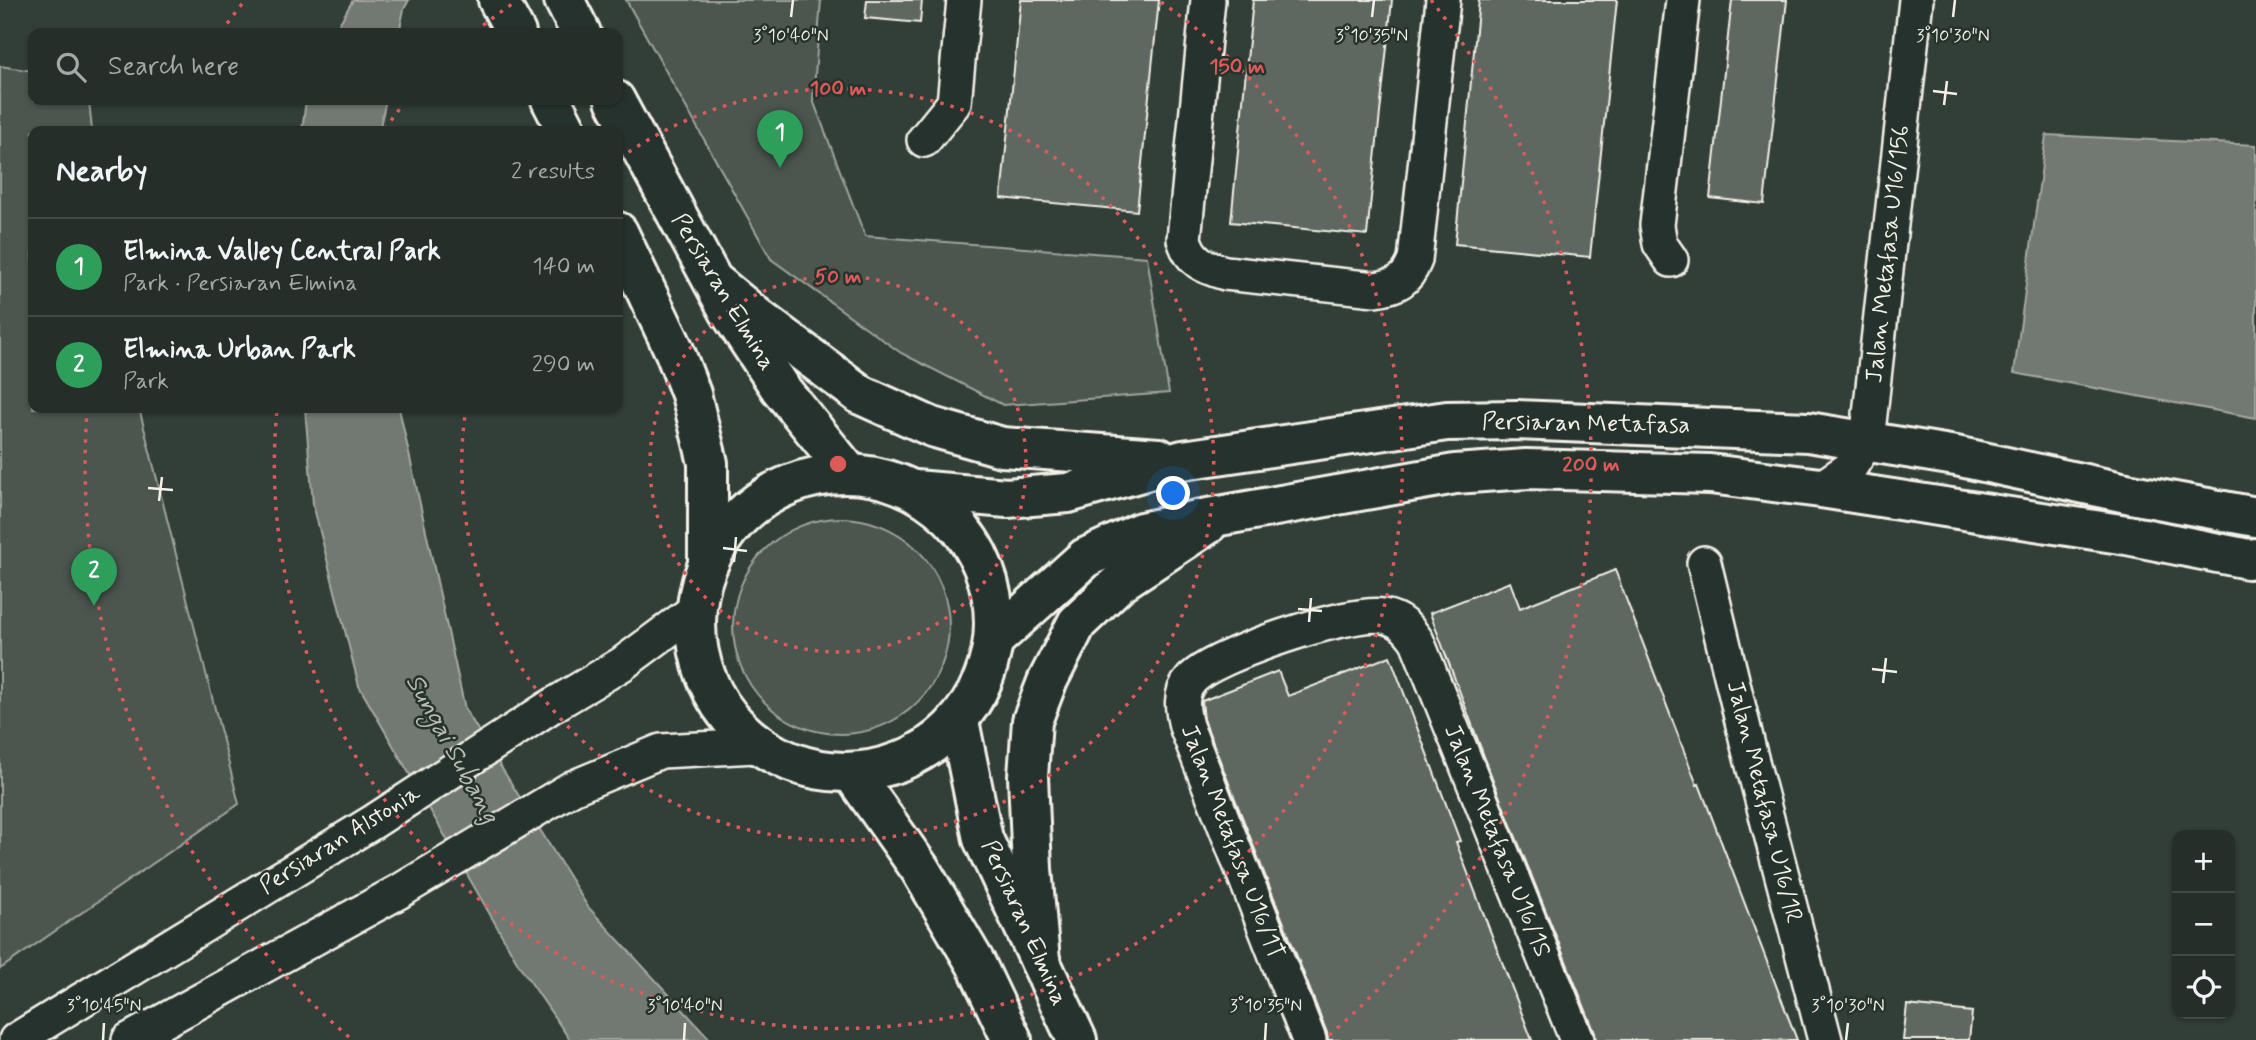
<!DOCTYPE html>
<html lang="en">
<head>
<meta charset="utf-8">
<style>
	:root { --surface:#262e2a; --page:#2e3632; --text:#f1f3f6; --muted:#a4a8a8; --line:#424a47; --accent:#95b2f1 }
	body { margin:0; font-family:Mynerve,sans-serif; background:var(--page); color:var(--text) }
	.controls { position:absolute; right:21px; bottom:21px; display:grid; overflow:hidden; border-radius:14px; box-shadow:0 2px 5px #0004 }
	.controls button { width:63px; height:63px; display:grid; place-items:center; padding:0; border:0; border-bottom:2px solid var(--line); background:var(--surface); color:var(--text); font:35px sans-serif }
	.you { position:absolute; left:1174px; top:494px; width:24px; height:24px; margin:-18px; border:5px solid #fff; border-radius:50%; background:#1a73e8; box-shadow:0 0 0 10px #1a73e833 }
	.badge { display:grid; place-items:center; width:46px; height:46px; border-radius:50%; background:var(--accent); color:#fff; font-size:23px; font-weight:700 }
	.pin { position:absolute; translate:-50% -58px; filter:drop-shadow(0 2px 4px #0008) }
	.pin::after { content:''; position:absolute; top:37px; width:24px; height:21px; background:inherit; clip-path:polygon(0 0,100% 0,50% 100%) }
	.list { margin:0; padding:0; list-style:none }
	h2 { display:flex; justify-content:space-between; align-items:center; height:91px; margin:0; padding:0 28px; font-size:30px }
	h2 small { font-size:23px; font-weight:400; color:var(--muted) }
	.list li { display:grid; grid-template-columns:46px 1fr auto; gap:21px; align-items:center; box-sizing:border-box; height:98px; padding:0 28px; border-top:2px solid var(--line) }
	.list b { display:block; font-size:26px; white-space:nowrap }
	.list p { margin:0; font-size:23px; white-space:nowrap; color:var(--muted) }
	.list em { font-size:23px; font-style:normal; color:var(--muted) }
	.icon { flex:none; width:38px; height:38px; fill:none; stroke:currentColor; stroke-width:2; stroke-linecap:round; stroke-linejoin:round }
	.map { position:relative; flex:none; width:2256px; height:1040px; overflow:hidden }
	.search { position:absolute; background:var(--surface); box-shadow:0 2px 5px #0004; left:28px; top:28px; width:595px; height:77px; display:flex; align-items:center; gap:18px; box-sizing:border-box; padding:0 24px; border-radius:14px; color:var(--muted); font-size:26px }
	.panel { position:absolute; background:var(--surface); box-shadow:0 2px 5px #0004; left:28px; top:126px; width:595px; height:287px; border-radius:14px }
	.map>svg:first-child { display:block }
	.green { fill:#4c564f; stroke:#a0a49c; stroke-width:2 }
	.water { fill:#727972; stroke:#a6a9a1; stroke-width:2 }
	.building { fill:#5f6861; stroke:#f4f1e8; stroke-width:2 }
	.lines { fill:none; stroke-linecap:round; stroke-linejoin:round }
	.minor-casing { stroke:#f4f1e8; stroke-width:38 }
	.major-casing { stroke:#f4f1e8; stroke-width:44 }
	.minor { stroke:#26332d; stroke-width:33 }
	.major { stroke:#26332d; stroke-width:38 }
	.ticks { fill:none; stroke:#f4f1e8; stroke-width:2.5 }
	.ring { fill:none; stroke:#de5a58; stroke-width:3.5; stroke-dasharray:3.5 7 }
	.labels { text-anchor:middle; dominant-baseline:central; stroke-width:5; stroke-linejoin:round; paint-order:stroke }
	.street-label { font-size:24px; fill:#f4f1e8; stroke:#26332d }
	.water-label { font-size:26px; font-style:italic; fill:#babbb3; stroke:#26332d }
	.ticks-label { font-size:18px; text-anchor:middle; fill:#f4f1e8; stroke:#26332d; stroke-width:5; stroke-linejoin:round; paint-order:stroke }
	.centre { fill:#de5a58; stroke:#26332d; stroke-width:3.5 }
	.ring-label { font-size:21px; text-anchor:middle; font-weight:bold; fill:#de5a58; stroke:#26332d; stroke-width:5; stroke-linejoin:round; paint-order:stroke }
</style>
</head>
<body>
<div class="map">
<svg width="2256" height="1040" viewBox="0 0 2256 1040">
	<rect width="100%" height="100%" fill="#323e38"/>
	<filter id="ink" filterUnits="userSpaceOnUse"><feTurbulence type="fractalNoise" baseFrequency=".0143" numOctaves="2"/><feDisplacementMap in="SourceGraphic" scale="14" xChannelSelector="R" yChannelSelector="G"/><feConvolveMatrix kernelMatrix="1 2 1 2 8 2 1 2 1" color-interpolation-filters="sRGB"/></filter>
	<g filter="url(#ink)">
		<g class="green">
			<polygon points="626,0 821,0 813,100 865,236 1147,257 1169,393 1003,405 901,353 771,259"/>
			<polygon points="0,66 33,71 33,100 89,100 92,131 33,131 33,408 139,408 239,804 0,969"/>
			<circle cx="841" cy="626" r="108"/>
		</g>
		<g class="water">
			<polygon points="353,0 409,0 404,9 399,33 334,33"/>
			<polygon points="306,100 386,100 379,131 302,131"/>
			<polygon points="2046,135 2256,145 2256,418 2014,373"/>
			<polygon points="305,408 399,408 465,709 588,907 711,1040 570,1040 519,965 359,686 313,504"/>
		</g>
		<g class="building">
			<polygon points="867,0 922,0 920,23 865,18"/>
			<polygon points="1021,0 1159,0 1137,211 1001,198"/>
			<polygon points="1253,0 1392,0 1367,235 1231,222"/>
			<polygon points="1479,0 1617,0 1590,257 1455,244"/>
			<polygon points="1732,0 1787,0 1764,204 1710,198"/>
			<polygon points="1615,570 1697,785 1699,784 1797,1040 1596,1040 1595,1033 1494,783 1430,613 1510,582 1520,608"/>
			<polygon points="1390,656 1460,841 1456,842 1532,1040 1328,1040 1327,1033 1204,720 1202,701 1278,671 1288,696"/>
			<polygon points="1907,1005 1972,1012 1969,1040 1903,1040"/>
		</g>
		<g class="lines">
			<defs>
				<g id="minor">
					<path d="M1208,0l-24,239c6,22 20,28 41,34l150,16c22,-3 32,-8 40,-29l28,-260"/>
					<polyline points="924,140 954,103 964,0"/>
					<polyline points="1671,260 1660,244 1657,225 1683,0"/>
					<polyline points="1821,488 1849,469 1867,441 1916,0"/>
					<polyline points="1704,563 1749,750 1825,1040"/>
					<polyline points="16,1040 373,822 550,707 622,664 695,610"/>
					<polyline points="129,1040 400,891 572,788 661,751 756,746"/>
					<path d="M1309,1040l-123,-314c-4,-16 -7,-33 5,-46 21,-25 160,-70 192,-64 17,3 25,12 34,25l160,399"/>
				</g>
				<g id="major">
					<polyline points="498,0 516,33"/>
					<polyline points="564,0 581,33"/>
					<polyline points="551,100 567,131"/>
					<polyline points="615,100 729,311 780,388 849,473"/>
					<polyline points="618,232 674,350 691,394 708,463 708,561"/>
					<polyline points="713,281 759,319 861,395 932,427 1002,447 1159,458"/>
					<circle cx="845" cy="623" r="149"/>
					<polyline points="915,490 1007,498 1068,493 1183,460 1447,421 1517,420 1808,432 1956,456 2131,494 2256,517"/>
					<polyline points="994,640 1085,558 1141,532 1197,520 1455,474 1526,469 1710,474 1821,488 2127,535 2248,559 2256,558"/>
					<polyline points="959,721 983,839 1077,1040"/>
					<polyline points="853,774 920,869 976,964 1012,1040"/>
					<polyline points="1040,961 1032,869 1028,776 1032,721 1047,682 1077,623 1119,583 1207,525"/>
				</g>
			</defs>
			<use href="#minor" class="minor-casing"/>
			<use href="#major" class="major-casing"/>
			<use href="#minor" class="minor"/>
			<use href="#major" class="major"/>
		</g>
	</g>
	<path class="ticks" d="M791,17l2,-17M1372,17l2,-17M1953,17l2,-17M1933,91l24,3M1944,105l3,-24M148,488l25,2M159,501l3,-24M723,548l24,3M734,562l2,-25M1298,609l24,2M1309,622l2,-24M1872,669l25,3M1883,683l3,-25M103,1040l1,-17M684,1040l1,-17M1265,1040l1,-17M1846,1040l2,-17"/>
	<g class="ring">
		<circle cx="838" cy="464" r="188"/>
		<path d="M620 158A376 376 0 1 1 466 408"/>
		<path d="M385 129A564 564 0 0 1 406 101M475 32A564 564 0 0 1 515 2M1161 2A564 564 0 1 1 277 410"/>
		<path d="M349 1037A753 753 0 0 1 87 411M221 32A753 753 0 0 1 245 0M1431 0A753 753 0 0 1 1327 1037"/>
	</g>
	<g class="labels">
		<g class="street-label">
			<text transform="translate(1888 254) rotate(-84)">Jalan Metafasa U16/156</text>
			<text transform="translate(723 292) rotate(59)">Persiaran Elmina</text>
			<text transform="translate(1586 424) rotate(1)">Persiaran Metafasa</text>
			<text transform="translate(1764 802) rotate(76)">Jalan Metafasa U16/1R</text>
			<text transform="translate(340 840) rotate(-32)">Persiaran Alstonia</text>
			<text transform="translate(1497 841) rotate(68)">Jalan Metafasa U16/1S</text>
			<text transform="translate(1232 842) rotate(69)">Jalan Metafasa U16/1T</text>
			<text transform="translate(1024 923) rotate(66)">Persiaran Elmina</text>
		</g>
		<g class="water-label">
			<text transform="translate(452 749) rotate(61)">Sungai Subang</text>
		</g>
	</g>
	<g class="ticks-label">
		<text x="791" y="41">3°10'40"N</text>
		<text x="1372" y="41">3°10'35"N</text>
		<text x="1953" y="41">3°10'30"N</text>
		<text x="104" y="1011">3°10'45"N</text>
		<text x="685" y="1011">3°10'40"N</text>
		<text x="1266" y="1011">3°10'35"N</text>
		<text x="1848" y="1011">3°10'30"N</text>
	</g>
	<circle cx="838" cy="464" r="10" class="centre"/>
	<g class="ring-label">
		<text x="1237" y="73">150 m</text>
		<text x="838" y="95">100 m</text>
		<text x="838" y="283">50 m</text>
		<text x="1591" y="471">200 m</text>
	</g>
</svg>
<div class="controls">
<button>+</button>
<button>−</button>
<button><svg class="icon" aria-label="locate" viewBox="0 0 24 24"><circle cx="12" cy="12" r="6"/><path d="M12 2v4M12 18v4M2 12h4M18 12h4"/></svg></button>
</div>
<div class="you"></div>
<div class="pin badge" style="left:780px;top:168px;background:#2e9e5b">1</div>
<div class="pin badge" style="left:94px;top:606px;background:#2e9e5b">2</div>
<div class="search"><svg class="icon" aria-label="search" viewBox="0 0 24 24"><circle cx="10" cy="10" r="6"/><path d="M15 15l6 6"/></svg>Search here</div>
<section class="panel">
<h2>Nearby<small>2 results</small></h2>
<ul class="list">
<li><span class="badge" style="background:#2e9e5b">1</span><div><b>Elmina Valley Central Park</b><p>Park · Persiaran Elmina</p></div><em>140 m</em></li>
<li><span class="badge" style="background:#2e9e5b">2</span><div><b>Elmina Urban Park</b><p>Park</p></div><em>290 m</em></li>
</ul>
</section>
</div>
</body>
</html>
